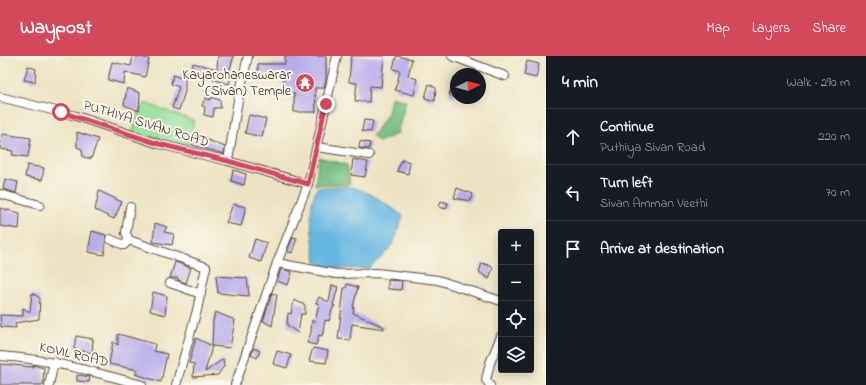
<!DOCTYPE html>
<html lang="en">
<head>
<meta charset="utf-8">
<style>
	:root { --surface:#171b24; --page:#242831; --text:#f1f3f6; --muted:#9ea1a6; --line:#363941; --accent:#d1495b }
	body { margin:0; font-family:"Indie Flower",sans-serif; background:var(--page); color:var(--text) }
	.controls { position:absolute; right:12px; bottom:12px; display:grid; overflow:hidden; border-radius:4px; box-shadow:0 2px 10px #0003 }
	.controls button { width:36px; height:36px; display:grid; place-items:center; padding:0; border:0; border-bottom:1px solid var(--line); background:var(--surface); color:var(--text); font:20px sans-serif }
	.compass { position:absolute; left:450px; top:12px; width:36px; height:36px; border-radius:50%; background:var(--surface); box-shadow:0 2px 10px #0003; rotate:85deg }
	.stop { position:absolute; width:12px; height:12px; margin:-9px; border:3px solid #d1495b; border-radius:50%; background:#fff }
	.stop.end { background:#d1495b; border-color:#fff; box-shadow:0 1px 4px #0008 }
	.list { margin:0; padding:0; list-style:none }
	h2 { display:flex; justify-content:space-between; align-items:center; height:52px; margin:0; padding:0 16px; font-size:17px }
	h2 small { font-size:13px; font-weight:400; color:var(--muted) }
	.list li { display:grid; grid-template-columns:26px 1fr auto; gap:12px; align-items:center; box-sizing:border-box; height:56px; padding:0 16px; border-top:1px solid var(--line) }
	.list b { display:block; font-size:15px; white-space:nowrap }
	.list p { margin:0; font-size:13px; white-space:nowrap; color:var(--muted) }
	.list em { font-size:13px; font-style:normal; color:var(--muted) }
	.icon { flex:none; width:22px; height:22px; fill:none; stroke:currentColor; stroke-width:2; stroke-linecap:round; stroke-linejoin:round }
	.map { position:relative; flex:none; width:546px; height:329px; overflow:hidden }
	header { display:flex; align-items:center; gap:24px; box-sizing:border-box; height:56px; padding:0 20px; background:var(--accent); color:#fff }
	header strong { font-size:19px }
	nav { display:flex; gap:22px; margin-inline-start:auto; font-size:14px }
	main { display:flex }
	aside { flex:1; background:var(--surface) }
	.map>svg:first-child { display:block }
	.green { fill:#95df9b; stroke:#68845c }
	.forest { fill:#78be83; stroke:#5a7450 }
	.water { fill:#66b7e1; stroke:#507080 }
	.building { fill:#b7ace9 }
	.lines { fill:none; stroke-linecap:round; stroke-linejoin:round }
	.minor-casing { stroke:#564637; stroke-width:10 }
	.minor { stroke:#fff; stroke-width:8 }
	.route { stroke:#d1495b; stroke-width:5 }
	.labels { text-anchor:middle; dominant-baseline:central; stroke-width:4; stroke-linejoin:round; paint-order:stroke }
	.poi-label { font-size:14px; fill:#3b2a1e; stroke:#fbf7ec; text-anchor:end }
	.street-label { font-size:14px; fill:#3b2a1e; stroke:#fbf7ec }
</style>
</head>
<body>
<header>
<strong>Waypost</strong>
<nav><a>Map</a><a>Layers</a><a>Share</a></nav>
</header>
<main>
<div class="map">
<svg width="546" height="329" viewBox="0 0 546 329">
	<rect width="100%" height="100%" fill="#fbf7ec"/>
	<filter id="ink" filterUnits="userSpaceOnUse"><feTurbulence type="fractalNoise" baseFrequency=".025" numOctaves="2"/><feDisplacementMap in="SourceGraphic" scale="8" xChannelSelector="R" yChannelSelector="G"/><feConvolveMatrix kernelMatrix="1 2 1 2 8 2 1 2 1" color-interpolation-filters="sRGB"/></filter>
	<filter id="wash" filterUnits="userSpaceOnUse"><feTurbulence type="fractalNoise" baseFrequency=".012" numOctaves="4" result="noise"/><feDisplacementMap in="SourceGraphic" scale="16" xChannelSelector="R" yChannelSelector="G"/><feGaussianBlur stdDeviation="0.9" result="paint"/><feColorMatrix in="noise" values="0 0 0 0 0 0 0 0 0 0 0 0 0 0 0 0 0 1.4 0 .05"/><feComposite in="paint" operator="in"/></filter>
	<g filter="url(#wash)">
		<rect width="100%" height="100%" fill="#ede3c3"/>
		<polygon class="green" points="145,47 194,65 186,95 132,79 139,56"/>
		<g class="forest">
			<polygon points="391,41 406,45 397,78 379,86 372,80 388,57"/>
			<polygon points="319,101 347,109 350,128 315,129"/>
		</g>
		<path class="water" d="M346,130c23,4 38,16 57,30 -10,31 -11,32 -35,53l-37,-1 -15,-6c-3,-22 -10,-54 1,-74z"/>
		<g id="blocks">
			<g class="building">
				<polygon points="133,0 149,3 145,21 125,16 124,28 108,24 112,6 131,10"/>
				<polygon points="218,0 234,0 229,16 232,17 229,28 200,20 200,22 190,20 193,7 217,13"/>
				<polygon points="285,0 326,0 326,22 324,32 315,32 316,56 294,56 294,37 283,37 283,18 258,19 258,8 285,8"/>
				<polygon points="351,0 384,0 381,31 370,30 369,46 355,45 357,27 349,26"/>
				<polygon points="396,0 412,3 408,20 417,23 414,39 395,34 400,15 393,13"/>
				<polygon points="527,5 539,8 536,22 524,19"/>
				<polygon points="28,10 36,13 35,26 24,24"/>
				<polygon points="183,16 185,16 185,35 179,54 172,52 179,31 171,28 173,19 181,22"/>
				<polygon points="454,21 456,22 456,42 449,39"/>
				<polygon points="429,28 436,32 435,45 425,42"/>
				<polygon points="127,32 140,37 139,55 124,49"/>
				<polygon points="210,41 220,44 221,52 214,52 213,61 204,59 205,51 202,50 205,42 211,44"/>
				<polygon points="249,59 266,63 262,81 245,77"/>
				<polygon points="364,64 373,65 371,76 362,75"/>
				<polygon points="77,76 98,83 91,103 83,101 82,93 77,91"/>
				<polygon points="2,78 31,82 28,101 12,99 13,95 0,93"/>
				<polygon points="195,79 225,91 224,98 192,89"/>
				<polygon points="360,85 370,87 369,93 359,92"/>
				<polygon points="353,103 368,106 365,121 351,119"/>
				<polygon points="402,104 410,106 408,118 397,115"/>
				<polygon points="27,109 44,112 42,124 25,121"/>
				<polygon points="233,114 246,118 244,129 231,125"/>
				<polygon points="5,123 18,126 16,137 3,133"/>
				<polygon points="457,132 473,138 470,145 454,142"/>
				<polygon points="99,135 122,146 114,163 95,154"/>
				<polygon points="441,145 448,147 446,153 439,151"/>
				<polygon points="233,148 246,151 241,170 226,167"/>
				<polygon points="0,152 20,157 19,173 0,170"/>
				<polygon points="155,167 167,171 164,176 174,178 172,189 153,186"/>
				<polygon points="92,175 106,179 104,199 88,196"/>
				<polygon points="293,181 297,182 292,197 287,195"/>
				<polygon points="255,183 267,187 261,206 249,202"/>
				<polygon points="175,206 191,212 186,227 178,224 178,222 170,222"/>
				<polygon points="482,207 493,211 489,223 479,216"/>
				<polygon points="281,213 292,216 288,229 277,225"/>
				<polygon points="216,220 247,222 249,240 218,237"/>
				<polygon points="388,224 402,225 401,234 388,233"/>
				<polygon points="347,228 358,231 353,251 354,251 353,257 384,271 384,273 352,268 350,284 338,283 344,232 346,232"/>
				<polygon points="332,229 338,231 333,249 335,250 333,251 329,265 325,264 322,280 319,279 316,289 307,287 311,277 312,264 315,266 319,248 316,247 319,241 329,246"/>
				<polygon points="153,236 167,240 165,259 150,255"/>
				<polygon points="32,237 40,242 39,263 15,267 16,272 1,271 0,259 23,260 23,252 30,256"/>
				<polygon points="272,237 277,239 272,270 263,265"/>
				<polygon points="294,244 305,249 305,258 301,258 298,277 287,269 288,257 291,258"/>
				<polygon points="215,256 235,264 230,292 212,290 213,266"/>
				<polygon points="118,278 155,288 154,295 167,298 161,326 135,318 138,314 109,308 113,286 118,289"/>
				<polygon points="76,280 93,283 92,297 74,293"/>
				<polygon points="196,282 212,290 205,316 223,303 224,310 218,319 193,321 194,308 189,307"/>
				<polygon points="254,292 260,295 257,302 251,299"/>
				<polygon points="313,292 328,295 326,307 309,305"/>
				<polygon points="277,295 291,299 287,312 273,308"/>
				<polygon points="0,308 33,311 33,309 44,312 43,329 0,329"/>
				<polygon points="77,319 90,321 89,326 77,325"/>
			</g>
		</g>
	</g>
	<g filter="url(#ink)">
		<use href="#blocks" fill-opacity="0" stroke="#564637" stroke-width="1"/>
		<g class="lines">
			<defs>
				<g id="minor">
					<polyline points="452,0 505,20"/>
					<polyline points="0,41 76,60 159,88 228,105 308,128"/>
					<polyline points="317,91 369,99"/>
					<polyline points="228,105 238,44 248,0"/>
					<polyline points="0,138 40,149"/>
					<polyline points="130,151 126,177 129,184 206,211 197,254 176,329"/>
					<polyline points="110,183 124,189 129,184"/>
					<polyline points="277,207 336,218 377,217 438,224 501,245"/>
					<polyline points="170,227 201,238"/>
					<path d="M0,300c49,3 95,16 142,29"/>
					<polyline points="49,329 54,306"/>
					<polyline points="235,329 277,207 308,128 337,0"/>
					<polyline points="490,329 486,324 490,307 501,280"/>
				</g>
			</defs>
			<use href="#minor" class="minor-casing"/>
			<use href="#minor" class="minor"/>
		</g>
	</g>
	<g class="lines" filter="url(#ink)">
		<polyline class="route" points="61,56 159,88 228,105 308,128 326,48"/>
	</g>
	<defs>
		<symbol id="temple-disc" viewBox="-11 -11 22 22"><circle r="9.5" fill="#d1495b" stroke="#fbf7ec"/><path d="M0-6L5-2H3V0L6.5 2.5H4V6H1.5V3h-3V6H-4V2.5H-6.5L-3 0V-2H-5Z" fill="#fff"/></symbol>
	</defs>
	<g fill-rule="evenodd">
		<use href="#temple-disc" x="294" y="16" width="22" height="22"/>
	</g>
	<g class="labels">
		<g class="poi-label">
			<text x="291" y="19">Kayarohaneswarar<tspan x="291" dy="16">(Sivan) Temple</tspan></text>
		</g>
		<g class="street-label">
			<text transform="translate(146 68) rotate(17)">PUTHIYA SIVAN ROAD</text>
			<text transform="translate(74 299) rotate(13)">KOVIL ROAD</text>
		</g>
	</g>
</svg>
<div class="controls">
<button>+</button>
<button>−</button>
<button><svg class="icon" aria-label="locate" viewBox="0 0 24 24"><circle cx="12" cy="12" r="6"/><path d="M12 2v4M12 18v4M2 12h4M18 12h4"/></svg></button>
<button><svg class="icon" aria-label="layers" viewBox="0 0 24 24"><path d="M12 4l9 5-9 5-9-5zM3 14l9 5 9-5"/></svg></button>
</div>
<svg class="compass" viewBox="-18 -18 36 36"><path d="M0-13l5 13h-10z" fill="#e53935"/><path d="M0 13l5-13h-10z" fill="#9ea1a6"/></svg>
<div class="stop" style="left:61px;top:56px"></div>
<div class="stop end" style="left:326px;top:48px"></div>
</div>
<aside>
<h2>4 min<small>Walk · 290 m</small></h2>
<ul class="list">
<li><svg class="icon" aria-label="ahead" viewBox="0 0 24 24"><path d="M12 20V5M6 11l6-6 6 6"/></svg><div><b>Continue</b><p>Puthiya Sivan Road</p></div><em>220 m</em></li>
<li><svg class="icon" aria-label="left" viewBox="0 0 24 24"><path d="M17 20v-9H6M10 6l-5 5 5 5"/></svg><div><b>Turn left</b><p>Sivan Amman Veethi</p></div><em>70 m</em></li>
<li><svg class="icon" aria-label="arrive" viewBox="0 0 24 24"><path d="M6 21V4h12l-3 4 3 4H6"/></svg><div><b>Arrive at destination</b></div></li>
</ul>
</aside>
</main>
</body>
</html>
